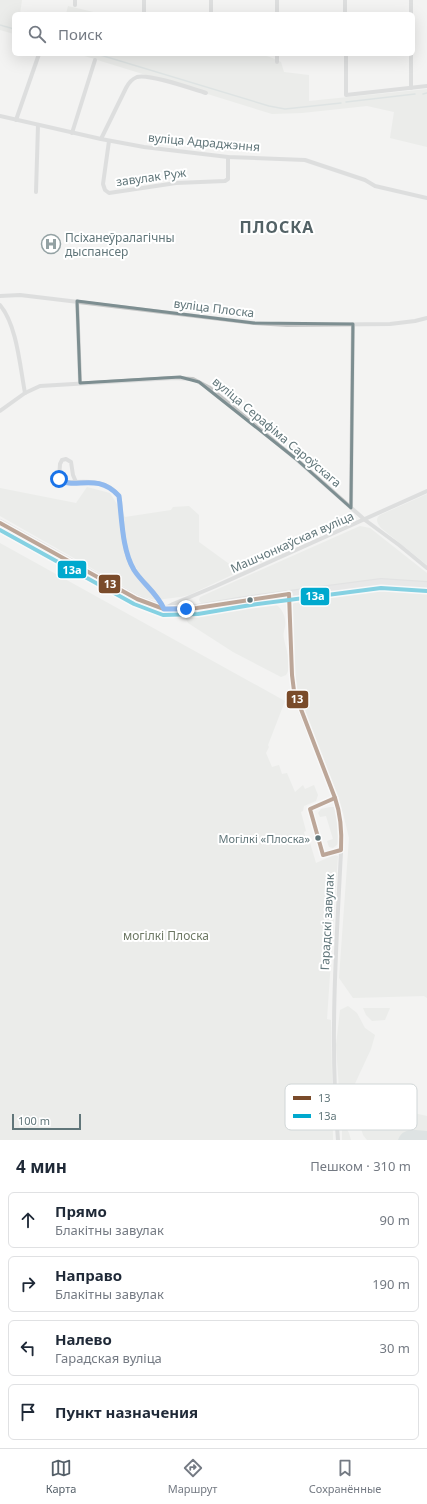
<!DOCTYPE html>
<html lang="ru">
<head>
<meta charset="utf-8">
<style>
	:root { --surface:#fff; --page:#f6f6f7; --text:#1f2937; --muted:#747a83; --line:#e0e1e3; --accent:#545f68 }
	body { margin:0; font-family:"Noto Sans",sans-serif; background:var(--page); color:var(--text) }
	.scale { position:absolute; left:12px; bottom:10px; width:69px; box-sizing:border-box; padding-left:4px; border:2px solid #61767a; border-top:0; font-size:11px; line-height:14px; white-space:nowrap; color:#61767a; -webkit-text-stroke:3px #fff; paint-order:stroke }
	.stop { position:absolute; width:12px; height:12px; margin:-9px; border:3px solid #1a73e8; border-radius:50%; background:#fff }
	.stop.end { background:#1a73e8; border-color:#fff; box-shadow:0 1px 4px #0008 }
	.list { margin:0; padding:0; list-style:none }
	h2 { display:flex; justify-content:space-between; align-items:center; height:52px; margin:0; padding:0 16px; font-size:17px }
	h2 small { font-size:13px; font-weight:400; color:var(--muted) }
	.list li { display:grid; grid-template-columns:26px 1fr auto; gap:12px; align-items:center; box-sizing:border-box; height:56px; margin:0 8px 8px; padding:0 8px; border:1px solid var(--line); border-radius:6px }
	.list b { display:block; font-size:15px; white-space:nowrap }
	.list p { margin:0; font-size:13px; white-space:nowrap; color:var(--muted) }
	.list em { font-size:13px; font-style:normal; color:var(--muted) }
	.icon { flex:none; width:22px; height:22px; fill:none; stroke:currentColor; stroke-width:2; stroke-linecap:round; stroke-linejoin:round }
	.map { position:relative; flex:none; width:427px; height:1140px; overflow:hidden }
	.search { position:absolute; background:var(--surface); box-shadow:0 4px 16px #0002; left:12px; right:12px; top:12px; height:44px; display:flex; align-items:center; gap:10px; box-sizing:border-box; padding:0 14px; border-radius:6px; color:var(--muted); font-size:15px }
	.sheet { height:308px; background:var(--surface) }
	nav { display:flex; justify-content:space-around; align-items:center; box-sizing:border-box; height:56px; border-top:1px solid var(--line); background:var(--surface); font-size:11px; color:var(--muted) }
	nav a { display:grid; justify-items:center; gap:2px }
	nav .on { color:var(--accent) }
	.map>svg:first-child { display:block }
	.green { fill:#e2e5df }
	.water { fill:#c6d1d1 }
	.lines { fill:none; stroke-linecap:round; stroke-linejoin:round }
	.stream { stroke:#c6d1d1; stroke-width:1.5 }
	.secondary-casing { stroke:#cfd0d0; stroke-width:8 }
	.street { stroke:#c4c6c6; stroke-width:4 }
	.secondary { stroke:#dbdcdc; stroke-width:5.5 }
	.bus-1-casing { stroke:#fff; stroke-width:7 }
	.bus-2-casing { stroke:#fff; stroke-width:7 }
	.bus-1 { stroke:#7a4b2a; stroke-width:4 }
	.bus-2 { stroke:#00a9ce; stroke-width:4 }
	.route { stroke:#1a73e8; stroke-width:5 }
	.marked { fill:none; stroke:#7d8e91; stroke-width:3; stroke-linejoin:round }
	.bus-dot { fill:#61767a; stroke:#fff; stroke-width:1.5 }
	.labels { text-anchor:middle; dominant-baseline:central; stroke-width:4; stroke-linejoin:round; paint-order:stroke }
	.bus-label { font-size:11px; fill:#61767a; stroke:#fff; text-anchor:end }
	.street-label { font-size:12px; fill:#61767a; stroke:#fff }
	.poi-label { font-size:12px; fill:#61767a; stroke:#fff; text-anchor:start }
	.park-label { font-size:12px; fill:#6d7864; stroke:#fff }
	.district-label { font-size:16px; font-weight:bold; letter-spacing:1px; fill:#536266; stroke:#fff }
	.key { fill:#fff; stroke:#d0d6d7; stroke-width:1 }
	.key-label { font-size:11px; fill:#61767a }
	.line-badge { stroke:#fff; stroke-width:1.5 }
	.badge-label { font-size:11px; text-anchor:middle; font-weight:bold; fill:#fff }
</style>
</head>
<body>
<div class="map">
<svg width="427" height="1140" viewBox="0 0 427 1140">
	<rect width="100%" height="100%" fill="#f3f3f2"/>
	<g class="green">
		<polygon points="0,0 22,0 20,14 14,14 14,34 0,30"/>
		<polygon points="68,6 102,14 66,14"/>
		<polygon points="78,54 259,54 270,57 281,62 284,72 309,75 309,101 427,89 427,147 390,138 394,112 367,106 302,113 272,114"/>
		<polygon points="87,487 110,493 125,517 171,510 173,507 189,506 199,515 199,542 232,566 290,548 189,595 180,597 156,600 143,597 135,593 0,516 0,488 76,503"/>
		<path d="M427,494v71l-46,-37c-4,-5 -6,-9 -1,-13z"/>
		<path d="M360,526l10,2 57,45v10l-45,-4 -120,17c-14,-3 -18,0 -31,4 -8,2 -17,2 -26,3h-4l-2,-3 1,-3 2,-1z"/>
		<polygon points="0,543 285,701 268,745 269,747 266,753 272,767 279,765 282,774 287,773 295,792 303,785 305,789 314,785 318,795 316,801 304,806 303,811 301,812 306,831 304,832 305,836 308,836 316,863 334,855 338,856 327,1019 331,1020 333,1140 0,1140"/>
		<path d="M361,590l32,1 34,3v404l-3,-2 -71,2 -14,-20 10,-140 -6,-25 -40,-105 -6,-19 -3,-22 -3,-57 3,-8c6,-5 14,-5 22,-4z"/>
		<path d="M268,602c12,1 19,13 17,25 -1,4 -2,7 -1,12 2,11 9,26 2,36l-5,2 -48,-25 -45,-29 -3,-6 1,-3 3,-1z"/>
		<path d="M330,807h4c6,10 6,26 4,37l-5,4 -4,-1 -2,-6 6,-2 -7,-23 -6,1 -2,-4 3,-4z"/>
		<polygon points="348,1006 357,1013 365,1028 375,1035 371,1049 346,1103 340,1104 336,1045 340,1010"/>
		<polygon points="363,1008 390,1008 385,1020 372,1021 366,1015"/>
		<polygon points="372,1108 405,1111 427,1116 427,1140 367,1140 363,1135 358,1118"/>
		<polygon points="342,1121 349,1133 351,1140 342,1140"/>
	</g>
	<path class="water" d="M416,1130l11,1v9h-29c3,-9 9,-10 18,-10z"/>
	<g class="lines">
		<g class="stream">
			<polyline points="0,25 14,29"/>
			<polyline points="97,54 269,106 285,109 341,103"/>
			<polyline points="423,94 427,93"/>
			<polyline points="346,102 415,94"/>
		</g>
		<defs>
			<polyline id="secondary" points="0,523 137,599 164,609 197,608 250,599 381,582 427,585"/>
		</defs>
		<use href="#secondary" class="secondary-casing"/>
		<g class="street">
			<polyline points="211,0 211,14"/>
			<polyline points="277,0 277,14"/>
			<polyline points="345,0 345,14"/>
			<polyline points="411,0 411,14"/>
			<polyline points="75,5 75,0"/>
			<polyline points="144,14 144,0"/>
			<polyline points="277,54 277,62"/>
			<polyline points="346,54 346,95 427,86"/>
			<polyline points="411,54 411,88"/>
			<polyline points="0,116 101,139 144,147 228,157 305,160 365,180 375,186 427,198"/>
			<polyline points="16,120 39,54"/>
			<polyline points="72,133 95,60"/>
			<path d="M101,139l25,-51c2,-4 6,-9 11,-11 11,-4 56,12 69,16"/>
			<polyline points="109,141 103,184 105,190 109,193 176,183 225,181 228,179 228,157"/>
			<polyline points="36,192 38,125"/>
			<polyline points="0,296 20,295 254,323 287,325 390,324 415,321 427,318"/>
			<polyline points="77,301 80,383"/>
			<path d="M0,305c17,20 20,62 25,88"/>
			<polyline points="0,411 25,393 40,386 174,378 193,379 210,388 296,459 365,520 399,545 427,568"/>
			<path d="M76,482h-13l-4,-3 1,-15 2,-4 4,-1 5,3 2,13 3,7c14,-1 33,0 42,13 3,4 2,11 3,15 2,18 2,38 10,55 9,16 26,26 33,44l9,-5 43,-18 211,-95"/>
			<polyline points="351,508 353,324"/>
			<path d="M289,594c1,19 2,37 2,55 1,14 0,29 3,42 12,48 44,93 48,141 -5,103 -13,205 -4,308"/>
		</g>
		<use href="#secondary" class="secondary"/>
		<defs>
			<g id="bus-1">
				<polyline points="0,523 137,599 164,609 197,608 289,594"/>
				<polyline points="289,594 292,675 294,691 335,798"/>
				<path d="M335,798c6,17 7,34 6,52l-18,5 -13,-46z"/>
			</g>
			<polyline id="bus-2" points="0,530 134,604 163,615 198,614 251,605 381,588 427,591"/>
		</defs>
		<use href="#bus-1" class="bus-1-casing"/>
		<use href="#bus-2" class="bus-2-casing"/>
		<use href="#bus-1" class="bus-1"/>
		<use href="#bus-2" class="bus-2"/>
	</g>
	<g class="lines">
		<path class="route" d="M59,479c15,12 37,-8 60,17 3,23 3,54 15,74 9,14 23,23 30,39h22"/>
	</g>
	<path d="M0 0H427V1140H0ZM77,301l177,22 99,1 -2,184 -55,-49 -97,-77 -19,-5 -100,6z" fill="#f3f3f2" fill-opacity=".55" fill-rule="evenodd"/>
	<path class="marked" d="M77,301l177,22 99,1 -2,184 -55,-49 -97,-77 -19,-5 -100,6z"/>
	<defs>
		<symbol id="hospital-ring" viewBox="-11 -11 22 22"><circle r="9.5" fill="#fff" stroke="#94a2a4" stroke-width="1.5"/><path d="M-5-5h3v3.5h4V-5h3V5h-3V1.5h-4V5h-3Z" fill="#94a2a4"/></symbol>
	</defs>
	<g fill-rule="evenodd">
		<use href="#hospital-ring" x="40" y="233" width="22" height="22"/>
	</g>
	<g class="bus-dot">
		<circle cx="250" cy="600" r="3.5"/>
		<circle cx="318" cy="838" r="3.5"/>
	</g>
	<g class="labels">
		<g class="bus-label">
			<text x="310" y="838">Могілкі «Плоска»</text>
		</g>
		<g class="street-label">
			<text transform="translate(204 142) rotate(5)">вуліца Адраджэння</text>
			<text transform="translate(151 177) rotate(-8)">завулак Руж</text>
			<text transform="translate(214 308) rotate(7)">вуліца Плоска</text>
			<text transform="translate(277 432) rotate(40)">вуліца Серафіма Сароўскага</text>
			<text transform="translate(292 542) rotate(-24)">Машчонкаўская вуліца</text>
			<text transform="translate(327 922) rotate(-87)">Гарадскі завулак</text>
		</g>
		<g class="poi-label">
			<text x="65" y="237">Псіханеўралагічны<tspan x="65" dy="14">дыспансер</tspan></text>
		</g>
		<g class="park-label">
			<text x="166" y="935">могілкі Плоска</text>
		</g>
		<g class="district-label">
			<text x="277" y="227">ПЛОСКА</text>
		</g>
	</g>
	<rect x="285" y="1084" width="132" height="46" rx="6" class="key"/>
	<rect x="293" y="1096" width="18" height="4" fill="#7a4b2a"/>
	<rect x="293" y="1114" width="18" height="4" fill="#00a9ce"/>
	<g class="key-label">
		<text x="318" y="1102">13</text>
		<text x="318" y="1120">13а</text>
	</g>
	<g class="line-badge">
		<rect x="57" y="560" width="30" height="19" rx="4" fill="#00a9ce"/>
		<rect x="98" y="574" width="23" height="20" rx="4" fill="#7a4b2a"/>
		<rect x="300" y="587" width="30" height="19" rx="4" fill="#00a9ce"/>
		<rect x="286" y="690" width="23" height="19" rx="4" fill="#7a4b2a"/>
	</g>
	<g class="badge-label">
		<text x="72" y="574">13а</text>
		<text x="110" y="588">13</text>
		<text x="315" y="600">13а</text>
		<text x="297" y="703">13</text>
	</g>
</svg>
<div class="scale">100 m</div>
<div class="stop" style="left:59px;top:479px"></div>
<div class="stop end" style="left:186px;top:609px"></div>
<div class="search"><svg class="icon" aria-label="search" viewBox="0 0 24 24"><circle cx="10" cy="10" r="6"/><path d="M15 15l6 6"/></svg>Поиск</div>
</div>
<section class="sheet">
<h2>4 мин<small>Пешком · 310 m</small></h2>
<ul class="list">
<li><svg class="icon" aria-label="ahead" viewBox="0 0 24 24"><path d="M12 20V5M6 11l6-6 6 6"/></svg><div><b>Прямо</b><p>Блакітны завулак</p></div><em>90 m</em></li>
<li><svg class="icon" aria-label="right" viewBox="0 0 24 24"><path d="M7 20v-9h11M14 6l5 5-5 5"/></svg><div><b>Направо</b><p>Блакітны завулак</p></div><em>190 m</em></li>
<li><svg class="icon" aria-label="left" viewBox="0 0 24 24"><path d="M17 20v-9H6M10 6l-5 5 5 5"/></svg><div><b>Налево</b><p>Гарадская вуліца</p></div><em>30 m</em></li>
<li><svg class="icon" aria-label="arrive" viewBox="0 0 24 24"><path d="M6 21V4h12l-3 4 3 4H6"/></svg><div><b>Пункт назначения</b></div></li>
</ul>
</section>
<nav>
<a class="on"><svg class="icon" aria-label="map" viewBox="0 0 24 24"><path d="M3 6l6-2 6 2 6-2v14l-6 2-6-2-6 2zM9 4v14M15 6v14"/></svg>Карта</a>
<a><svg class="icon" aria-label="directions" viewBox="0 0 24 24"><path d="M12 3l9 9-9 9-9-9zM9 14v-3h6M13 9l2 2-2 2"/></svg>Маршрут</a>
<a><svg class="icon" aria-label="saved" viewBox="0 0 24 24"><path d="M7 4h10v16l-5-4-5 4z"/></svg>Сохранённые</a>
</nav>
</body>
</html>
